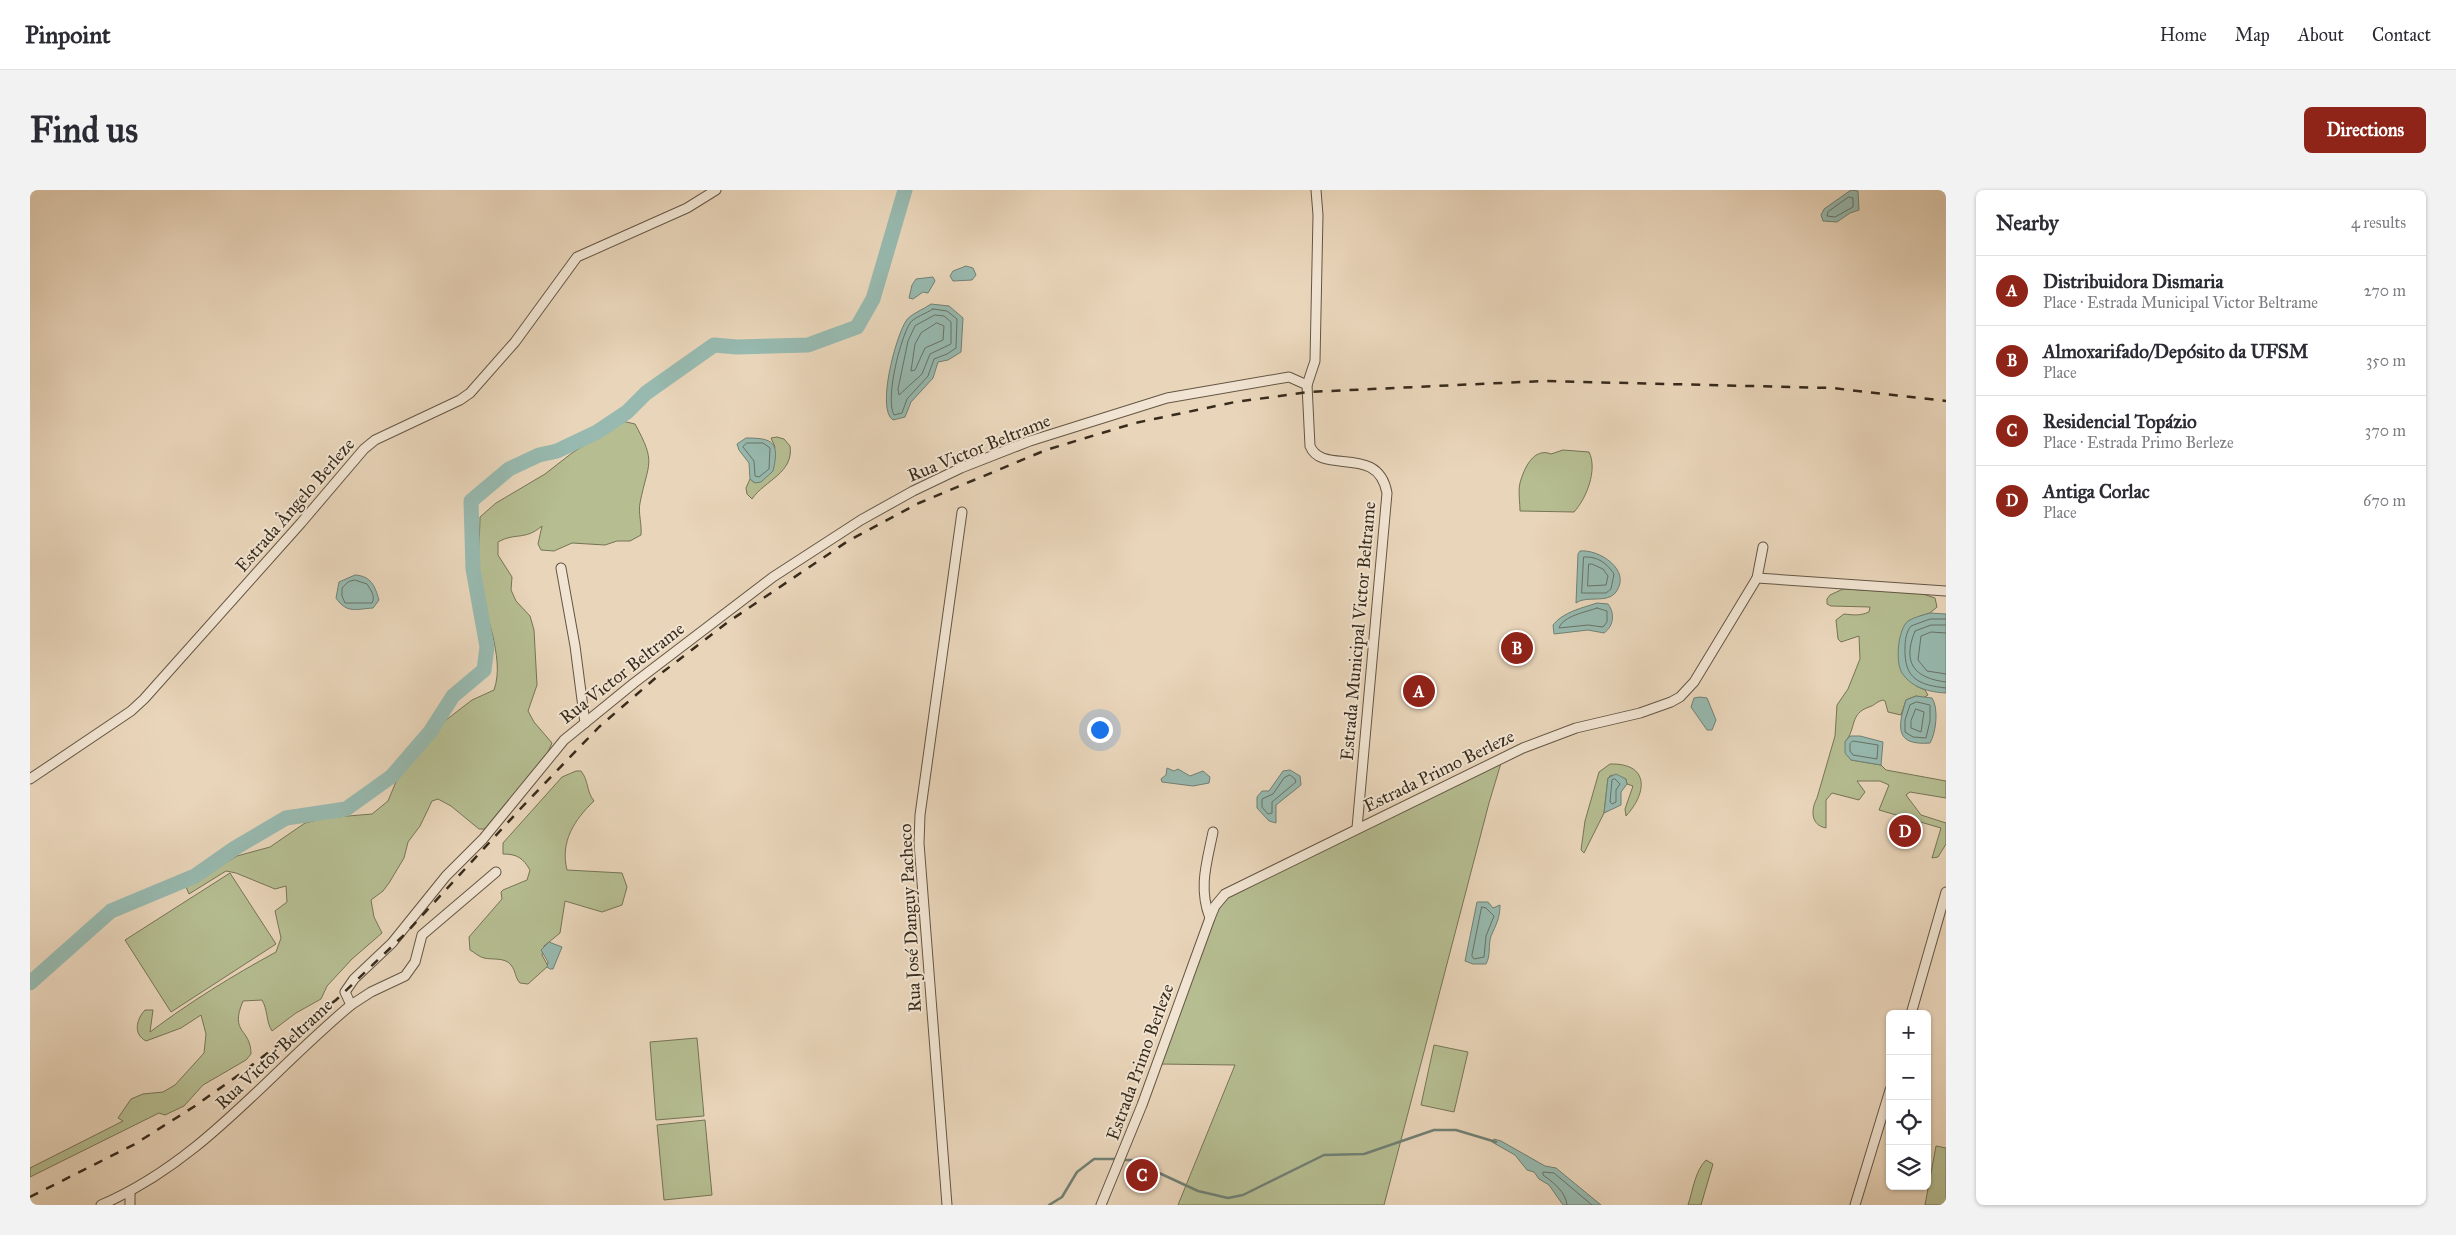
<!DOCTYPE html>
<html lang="en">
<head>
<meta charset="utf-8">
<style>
	:root { --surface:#fff; --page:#f2f2f3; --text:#2b2b33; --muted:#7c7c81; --line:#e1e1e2; --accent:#8f2418 }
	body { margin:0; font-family:"IM FELL Great Primer",serif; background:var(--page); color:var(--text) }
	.controls { position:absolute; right:15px; bottom:15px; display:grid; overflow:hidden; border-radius:8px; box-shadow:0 1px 4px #0004 }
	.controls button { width:45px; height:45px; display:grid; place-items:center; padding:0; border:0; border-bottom:1px solid var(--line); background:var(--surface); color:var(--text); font:25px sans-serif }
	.you { position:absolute; left:1069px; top:539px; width:18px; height:18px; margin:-12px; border:4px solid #fff; border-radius:50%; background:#1a73e8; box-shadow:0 0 0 8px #1a73e833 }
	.badge { display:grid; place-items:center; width:32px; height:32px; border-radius:50%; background:var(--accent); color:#fff; font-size:16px; font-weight:700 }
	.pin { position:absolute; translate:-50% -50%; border:2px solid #fff; box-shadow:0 1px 5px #0006 }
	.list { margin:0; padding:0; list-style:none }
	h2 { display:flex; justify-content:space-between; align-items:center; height:65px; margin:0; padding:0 20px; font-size:21px }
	h2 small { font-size:16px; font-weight:400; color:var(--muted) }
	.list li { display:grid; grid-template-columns:32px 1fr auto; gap:15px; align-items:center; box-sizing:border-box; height:70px; padding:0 20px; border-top:1px solid var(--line) }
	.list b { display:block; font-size:19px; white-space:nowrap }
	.list p { margin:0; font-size:16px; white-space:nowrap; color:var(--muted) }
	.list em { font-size:16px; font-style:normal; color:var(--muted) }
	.icon { flex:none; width:28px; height:28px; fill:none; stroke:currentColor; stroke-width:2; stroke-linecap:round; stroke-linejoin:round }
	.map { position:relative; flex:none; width:1916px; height:1015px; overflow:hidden; border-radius:8px }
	header { display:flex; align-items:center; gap:30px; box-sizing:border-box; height:70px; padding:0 25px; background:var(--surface); border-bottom:1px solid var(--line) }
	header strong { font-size:24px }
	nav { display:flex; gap:28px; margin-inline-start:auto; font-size:18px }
	.intro { display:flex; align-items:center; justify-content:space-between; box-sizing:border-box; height:120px; padding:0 30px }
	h1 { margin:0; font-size:35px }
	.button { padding:12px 22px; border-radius:8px; background:var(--accent); color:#fff; font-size:18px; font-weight:700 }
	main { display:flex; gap:30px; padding:0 30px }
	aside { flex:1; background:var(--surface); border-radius:8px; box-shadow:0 1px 4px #0004 }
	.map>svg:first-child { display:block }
	.green { fill:#b5bd91; stroke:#767456 }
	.water { fill:#97b9af; stroke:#718074 }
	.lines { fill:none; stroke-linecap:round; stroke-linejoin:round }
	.shore { stroke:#687266; stroke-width:1 }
	.stream { stroke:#718074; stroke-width:2.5 }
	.river { stroke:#97b9af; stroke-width:15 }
	.minor-casing { stroke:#645644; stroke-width:11 }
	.minor { stroke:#f1e4d2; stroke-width:9 }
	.rail { stroke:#382b1c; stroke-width:2.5; stroke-dasharray:9 9; stroke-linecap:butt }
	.labels { text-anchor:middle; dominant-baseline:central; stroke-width:4; stroke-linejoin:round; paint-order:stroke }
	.street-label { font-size:18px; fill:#382b1c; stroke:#f1e4d2 }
</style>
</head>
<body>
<header>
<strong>Pinpoint</strong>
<nav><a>Home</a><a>Map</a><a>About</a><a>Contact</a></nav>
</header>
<div class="intro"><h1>Find us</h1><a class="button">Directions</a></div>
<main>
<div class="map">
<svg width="1916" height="1015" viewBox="0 0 1916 1015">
	<rect width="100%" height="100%" fill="#e9d5ba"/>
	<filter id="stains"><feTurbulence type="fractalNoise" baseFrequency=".004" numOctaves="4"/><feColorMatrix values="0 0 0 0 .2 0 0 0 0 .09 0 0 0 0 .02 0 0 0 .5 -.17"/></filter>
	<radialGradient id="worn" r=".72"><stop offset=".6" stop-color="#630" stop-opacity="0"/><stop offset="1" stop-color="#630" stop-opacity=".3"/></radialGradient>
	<g class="green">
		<path d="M592,231l13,3c22,40 13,38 5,79 -2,10 2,21 1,32l-11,6h-13l-12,4 -33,-2 -18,8 -13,-1 -3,-6 4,-18c-18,15 -26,6 -44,16v13l14,22 -1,13 5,11 14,15 4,14 3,55 -9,26 6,11 18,21 -4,9 -63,77h-6l-28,-23 -13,-7 -6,2 -12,25 -12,16 -4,16 -15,25 -6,8 -12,9 3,17 8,16 -30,26 -25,27 -6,13 -25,14 -24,18c-6,-9 -4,-21 -10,-31l-19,1c-14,33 8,27 8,53l-5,6 -43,25 -19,21 -19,9 -6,-2 -129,64v-9l93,-47 -5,-3 13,-19 12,-5 20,-2 12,-7 29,-32 2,-19 -5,-19 -20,13 -35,13c-13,-7 -10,-21 -1,-31h8l-3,22c40,-30 82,-56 126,-80l5,-14 -6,-27 12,-9 -1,-16 -11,3 -39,-16 -10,-2 -37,23 -3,-7 51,-31 33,-9 35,-24 20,-5 47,-4 16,-13 10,-24 48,-57 26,-20 22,-10c12,-33 -12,-80 -15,-114 -2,-19 1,-40 1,-59l16,-14 49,-29 27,-21z"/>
		<path d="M747,247l7,2 6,7c4,27 -25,34 -38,53l-5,-5 -1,-6 4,-9 5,4 20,-36 -4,-9z"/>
		<path d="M1533,260l26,2c9,18 -3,47 -15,60l-54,-1c0,-8 -2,-20 0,-28 4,-15 14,-36 31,-29z"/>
		<path d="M1813,399l77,4 15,5 2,9 -7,6 -10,3 -4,70 9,4 3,5 -5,3 -7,-2 -10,4 -5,15 -13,-3 -3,-11 -2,-1c-6,1 -9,6 -14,7 -20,7 -12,21 -24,35l6,18 30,5 5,5 60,11v17l-36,-6 -4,3 15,20 25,8v21l-8,13 -6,1 9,-30 -62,-18 10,-25 -9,-4h-23l8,11 -6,8 -27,-7 -6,7v28c-16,-3 -15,-19 -9,-30l18,-62 2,-31 11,-16 12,-30 -1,-23 -18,6 -3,-3 -2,-19 8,-6c9,1 16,2 25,-2l1,-5 -39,-1 -4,-2v-5l3,-4z"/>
		<polygon points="1471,573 1459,613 1354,1015 1148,1015 1205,875 1129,874 1187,721 1196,708"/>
		<path d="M1580,574c39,-1 38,28 16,52l-1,-7 8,-23 -6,-2 -1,-5 -15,-4 -3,3 -4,35 -20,40 -3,-3 4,-29 14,-49z"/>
		<path d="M546,581h5c8,10 5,20 13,30 -20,19 -34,41 -27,69l55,3 5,14 -5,18 -20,7 -37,-11 -5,32 -16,13 -2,9 6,11 -20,18 -8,-1c-5,-5 -4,-12 -9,-18 -6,-8 -19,-5 -27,-7 -5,-1 -10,-6 -14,-8l-1,-13 33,-38 -1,-7 2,-2 24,-10 3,-10c-7,-12 -13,-16 -27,-16v-11l59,-66z"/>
		<polygon points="200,683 246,754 141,822 95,750"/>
		<polygon points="667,848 674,926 626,930 620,852"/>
		<polygon points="1404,855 1438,862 1424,922 1391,915"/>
		<polygon points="675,930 682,1005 634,1010 627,935"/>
		<polygon points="1906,956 1916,958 1916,1015 1895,1015"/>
		<path d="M1676,970l7,4 -12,41h-13c5,-15 7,-34 18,-45z"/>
	</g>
	<g class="water">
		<polygon points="1821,0 1828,1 1829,20 1820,23 1807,32 1793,31 1791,25 1794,19"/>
		<polygon points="936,76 943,78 946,85 942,90 923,91 920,86 923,81"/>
		<polygon points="903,87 905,91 898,103 893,102 883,109 879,108 882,95 886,89"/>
		<path d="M901,114l18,2 14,12 -2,34 -13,8 -10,2 -5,16 -22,24 -6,15 -12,3c-17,-11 3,-84 13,-99 3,-6 18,-12 25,-17z"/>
		<path d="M716,248c27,0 34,4 27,33l-12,11 -6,1 -5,-4 -1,-16 -10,-13 -2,-6z"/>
		<path d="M1550,361c19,-2 52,19 36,41 -9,12 -29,3 -40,11l2,-49z"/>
		<path d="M325,385c16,1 20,11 24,25l-6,8c-17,1 -26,6 -37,-10l3,-16z"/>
		<path d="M1567,413l11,1c7,9 6,22 -4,29l-16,-3 -34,4 -1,-9c10,-13 29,-17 44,-22z"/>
		<path d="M1900,423l16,1v79c-17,-1 -34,-5 -44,-20 -7,-11 -4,-44 6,-52 7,-4 15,-6 22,-8z"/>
		<path d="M1886,506l16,2c7,10 4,35 -2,45 -36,3 -32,-17 -24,-43z"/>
		<polygon points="1670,507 1677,508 1686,530 1682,540 1677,540 1661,517 1664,508"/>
		<polygon points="1820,546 1830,546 1853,552 1851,575 1821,570 1815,563 1815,552"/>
		<polygon points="1137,578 1144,581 1148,579 1160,586 1173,581 1180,587 1179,593 1163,596 1132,592 1131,589 1136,585"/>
		<polygon points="1260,580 1270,586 1271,595 1246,615 1246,633 1239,631 1227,618 1227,607 1232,601 1239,601 1253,581"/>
		<polygon points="1586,584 1596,589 1597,594 1591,602 1591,615 1574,623 1578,588"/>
		<path d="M1447,712h11l5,6 7,-3c0,13 -4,20 -9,31 -3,9 0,19 -5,28h-13l-8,-3z"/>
		<polygon points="519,752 532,757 523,779 520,779 517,777 518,772 511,760"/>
		<polygon points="1464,949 1471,951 1515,976 1526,978 1571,1015 1533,1015 1519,995 1509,989 1504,982 1497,980 1485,965 1462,952"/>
	</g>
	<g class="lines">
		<g class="shore">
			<polygon points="1819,7 1823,8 1823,17 1805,27 1797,26 1798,22"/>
			<path d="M903,119l14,2 10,8 -1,29 -9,6 -13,5 -6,17 -21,23 -5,14 -8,2c-9,-16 6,-76 16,-92 3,-5 17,-10 23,-14z"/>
			<polygon points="905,125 914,126 921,132 921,154 900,164 892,184 869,205 868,199 878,151 885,136"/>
			<polygon points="907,133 914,136 913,150 895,158 885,180 881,181 885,154 891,143"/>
			<polygon points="717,253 733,253 740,258 739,279 729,287 725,286 724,271 713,257"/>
			<path d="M1554,367c13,-1 23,6 30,17l-3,15 -5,4h-24z"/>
			<polygon points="1559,374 1562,374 1573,379 1578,386 1576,395 1558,396"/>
			<path d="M325,390l12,4c3,5 9,12 5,19h-27l-3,-7v-8l6,-6z"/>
			<path d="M1567,418l10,3v11l-4,5 -15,-2 -29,3c4,-12 27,-16 38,-20z"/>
			<path d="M1916,429h-16l-19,7c-5,6 -6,15 -6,22 -1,31 14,37 41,40"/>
			<path d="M1916,435h-15l-16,6c-13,32 -1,47 31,51"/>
			<polyline points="1916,443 1901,442 1891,446 1888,470 1897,481 1916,484"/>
			<polygon points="1887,512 1900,515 1900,531 1896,548 1883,547 1875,542 1875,530 1880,515"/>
			<polygon points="1886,519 1894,522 1891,542 1881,538 1881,531"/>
			<polygon points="1823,551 1848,555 1847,569 1823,565 1820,561 1820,554"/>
			<polygon points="1260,585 1265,589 1266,592 1242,612 1242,623 1238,624 1232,617 1232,609 1243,604 1254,588"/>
			<polygon points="1585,589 1590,594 1586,600 1586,612 1582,614 1580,612 1582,590"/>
			<polygon points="1452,717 1456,718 1464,726 1456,746 1454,767 1444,769 1442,766"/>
			<path d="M1537,1015c-1,-13 -14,-23 -24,-30v-3l11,1 38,32"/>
		</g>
		<g class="stream">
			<polyline points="1093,970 1101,970 1168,1001 1198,1008 1213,1005 1294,965 1334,964 1404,940 1426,940 1466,952"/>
			<polyline points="1019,1015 1032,1007 1047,982 1064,969 1087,969"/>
		</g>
		<polyline class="river" points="0,793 81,721 165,686 205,658 256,628 316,619 362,586 400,542 423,506 454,480 457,457 443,379 441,311 479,279 509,265 527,261 567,242 597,222 616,203 684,155 707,157 778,155 827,137 843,109 875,0"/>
		<defs>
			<g id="minor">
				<path d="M1286,0l2,25 -3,146 -8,24 3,61c12,30 68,-3 77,47l-30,335"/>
				<polyline points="531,378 545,456 555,533"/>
				<polyline points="1727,388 1733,357"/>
				<polyline points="0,589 101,521 114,509 271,333 334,259 345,250 430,210 440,203 485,152 547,67 657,18 686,0"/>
				<path d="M1180,728c-12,-30 -3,-56 3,-86"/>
				<polyline points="321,815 315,802 324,789 362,753 416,686 453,649 534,550 604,493 743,387 831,330 883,301 931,278 1000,251 1137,208 1259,187 1277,195"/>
				<polyline points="1881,824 1916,702"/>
				<path d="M71,1015c101,-43 167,-131 250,-200l20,-13 34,-16 10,-14 7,-27 74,-63"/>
				<polyline points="100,1015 100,1002"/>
				<polyline points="917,1015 889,653 890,625 932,322"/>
				<polyline points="1071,1015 1112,915 1180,728 1185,716 1195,704 1493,558 1546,538 1610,523 1641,512 1650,507 1664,492 1727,388 1916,401"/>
				<polyline points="1825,1015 1860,900"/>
			</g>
		</defs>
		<use href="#minor" class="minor-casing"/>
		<use href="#minor" class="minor"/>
		<polyline class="rail" points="0,1007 105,954 165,916 217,879 306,810 376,743 493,616 569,537 629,485 698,432 818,351 889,313 1016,260 1105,233 1205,212 1279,202 1513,191 1802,198 1916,211"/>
	</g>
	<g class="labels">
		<g class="street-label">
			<text transform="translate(949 258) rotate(-22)">Rua Victor Beltrame</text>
			<text transform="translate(265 315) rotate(-49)">Estrada Ângelo Berleze</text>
			<text transform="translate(1328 441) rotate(-85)">Estrada Municipal Victor Beltrame</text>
			<text transform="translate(592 483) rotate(-38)">Rua Victor Beltrame</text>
			<text transform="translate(1409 581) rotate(-26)">Estrada Primo Berleze</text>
			<text transform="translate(880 728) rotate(-93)">Rua José Danguy Pacheco</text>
			<text transform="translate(244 864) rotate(-43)">Rua Victor Beltrame</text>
			<text transform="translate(1110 872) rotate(-70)">Estrada Primo Berleze</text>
		</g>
	</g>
	<rect width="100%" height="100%" filter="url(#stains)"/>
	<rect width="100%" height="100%" fill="url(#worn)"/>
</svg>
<div class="controls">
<button>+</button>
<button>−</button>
<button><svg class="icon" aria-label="locate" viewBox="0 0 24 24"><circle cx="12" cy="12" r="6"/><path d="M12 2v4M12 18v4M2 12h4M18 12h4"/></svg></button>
<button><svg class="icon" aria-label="layers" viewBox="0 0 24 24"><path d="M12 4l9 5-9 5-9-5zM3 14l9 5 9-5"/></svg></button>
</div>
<div class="you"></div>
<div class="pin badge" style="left:1389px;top:501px">A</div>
<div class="pin badge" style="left:1487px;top:458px">B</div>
<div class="pin badge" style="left:1112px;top:985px">C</div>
<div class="pin badge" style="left:1875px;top:641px">D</div>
</div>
<aside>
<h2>Nearby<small>4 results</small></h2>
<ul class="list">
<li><span class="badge">A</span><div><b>Distribuidora Dismaria</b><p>Place · Estrada Municipal Victor Beltrame</p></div><em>270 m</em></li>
<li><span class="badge">B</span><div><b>Almoxarifado/Depósito da UFSM</b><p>Place</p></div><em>350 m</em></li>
<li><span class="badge">C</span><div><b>Residencial Topázio</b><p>Place · Estrada Primo Berleze</p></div><em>370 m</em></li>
<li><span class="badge">D</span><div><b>Antiga Corlac</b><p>Place</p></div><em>670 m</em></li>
</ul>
</aside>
</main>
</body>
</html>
